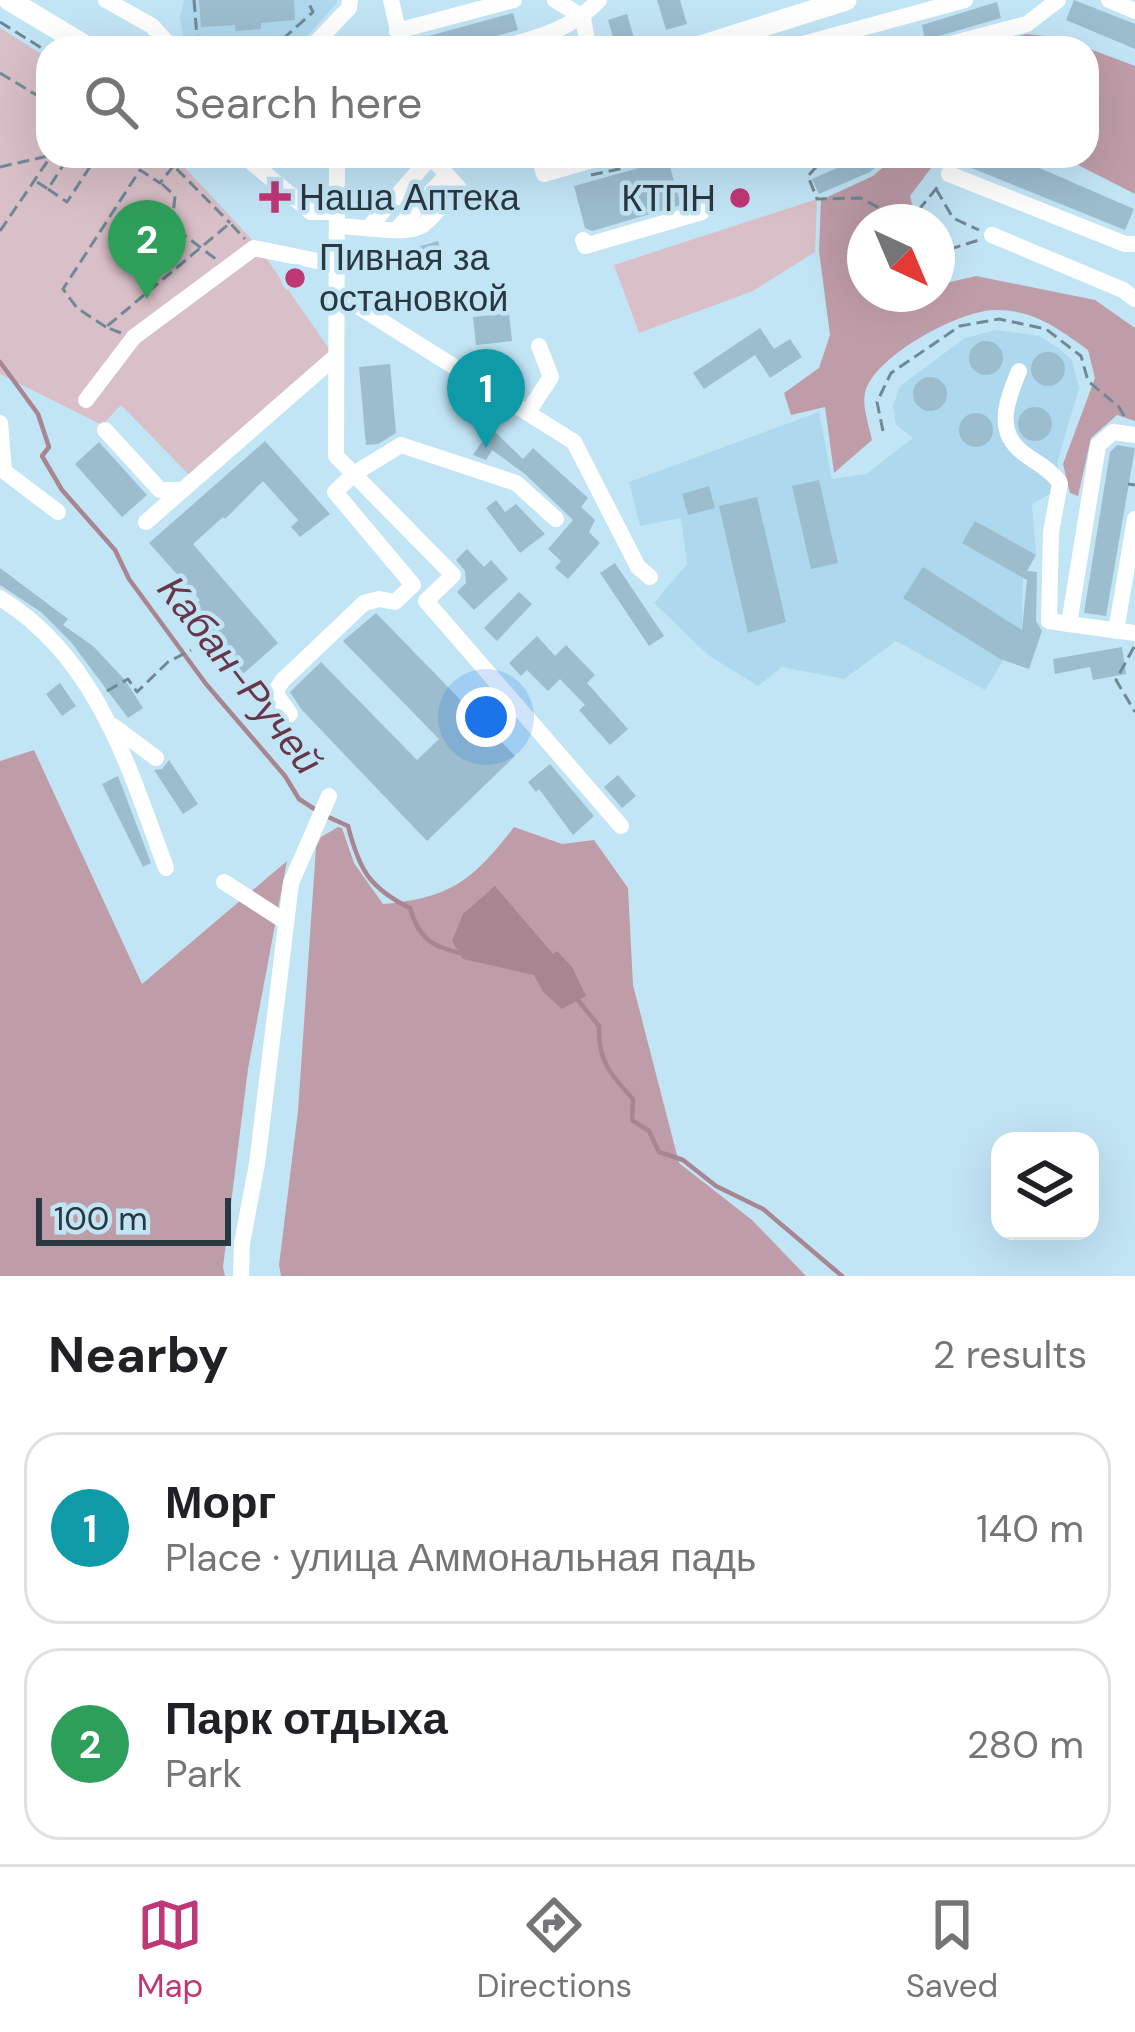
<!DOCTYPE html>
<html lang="en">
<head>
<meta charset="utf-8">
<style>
	:root { --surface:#fff; --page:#f2f2f2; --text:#202124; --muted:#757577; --line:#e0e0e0; --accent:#bf3775 }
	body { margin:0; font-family:"DM Sans",sans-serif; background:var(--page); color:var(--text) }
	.controls { position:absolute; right:36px; bottom:36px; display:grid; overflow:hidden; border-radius:24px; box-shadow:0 12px 48px #0002 }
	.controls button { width:108px; height:108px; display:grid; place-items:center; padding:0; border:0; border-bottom:3px solid var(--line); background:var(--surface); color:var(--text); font:60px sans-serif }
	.compass { position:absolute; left:847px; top:204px; width:108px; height:108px; border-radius:50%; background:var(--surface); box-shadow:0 12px 48px #0002; rotate:136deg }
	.scale { position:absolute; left:36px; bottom:30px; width:195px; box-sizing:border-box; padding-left:12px; border:6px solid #2a383f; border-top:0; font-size:33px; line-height:42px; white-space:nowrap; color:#2a383f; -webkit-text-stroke:9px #c2e5f6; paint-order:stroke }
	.you { position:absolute; left:486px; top:717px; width:42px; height:42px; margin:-30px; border:9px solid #fff; border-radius:50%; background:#1a73e8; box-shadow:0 0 0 18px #1a73e833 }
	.badge { display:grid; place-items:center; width:78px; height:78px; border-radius:50%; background:var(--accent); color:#fff; font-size:39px; font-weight:700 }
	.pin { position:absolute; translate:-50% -99px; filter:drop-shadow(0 3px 6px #0008) }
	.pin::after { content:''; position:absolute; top:63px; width:42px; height:36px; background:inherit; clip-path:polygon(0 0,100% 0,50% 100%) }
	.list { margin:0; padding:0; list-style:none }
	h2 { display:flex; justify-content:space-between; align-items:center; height:156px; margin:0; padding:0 48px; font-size:51px }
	h2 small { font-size:39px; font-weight:400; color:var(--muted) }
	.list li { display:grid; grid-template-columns:78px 1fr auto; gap:36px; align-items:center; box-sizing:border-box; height:192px; margin:0 24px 24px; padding:0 24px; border:3px solid var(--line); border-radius:36px }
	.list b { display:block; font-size:45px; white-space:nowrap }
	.list p { margin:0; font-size:39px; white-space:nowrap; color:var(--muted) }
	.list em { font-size:39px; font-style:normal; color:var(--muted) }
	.icon { flex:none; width:66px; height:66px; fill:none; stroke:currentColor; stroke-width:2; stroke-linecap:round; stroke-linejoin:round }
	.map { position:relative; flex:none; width:1135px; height:1276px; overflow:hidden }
	.search { position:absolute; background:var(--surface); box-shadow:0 12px 48px #0002; left:36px; right:36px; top:36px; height:132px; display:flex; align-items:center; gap:30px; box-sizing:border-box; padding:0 42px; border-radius:36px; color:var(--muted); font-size:45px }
	.sheet { height:588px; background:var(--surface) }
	nav { display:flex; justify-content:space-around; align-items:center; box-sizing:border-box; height:168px; border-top:3px solid var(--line); background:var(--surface); font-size:33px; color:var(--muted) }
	nav a { display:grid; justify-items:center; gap:6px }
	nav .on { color:var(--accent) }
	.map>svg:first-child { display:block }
	.built { fill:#aed8ed }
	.green { fill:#d9bfc7 }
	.forest { fill:#bf9da8 }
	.water { fill:#a78691 }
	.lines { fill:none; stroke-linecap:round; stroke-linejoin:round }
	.stream { stroke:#a78691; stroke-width:4.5 }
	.building { fill:#9cbdce }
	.path { stroke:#718995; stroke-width:3; stroke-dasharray:12 6; stroke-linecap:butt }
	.minor { stroke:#fff; stroke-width:16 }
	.major { stroke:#fff; stroke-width:21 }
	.poi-dot { fill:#bf3775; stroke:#c2e5f6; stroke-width:4.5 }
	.labels { text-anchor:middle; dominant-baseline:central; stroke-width:9; stroke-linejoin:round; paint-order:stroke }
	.poi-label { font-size:36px; fill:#2a383f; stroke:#c2e5f6; text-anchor:start }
	.water-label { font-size:39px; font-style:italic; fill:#673749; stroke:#c2e5f6 }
</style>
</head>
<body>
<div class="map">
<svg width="1135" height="1276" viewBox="0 0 1135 1276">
	<rect width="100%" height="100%" fill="#c2e5f6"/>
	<g class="built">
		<polygon points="184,0 337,0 337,3 296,48 185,48 180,17"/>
		<polygon points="996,330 1039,336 1057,347 1072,360 1079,388 1057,463 1065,486 1032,504 1036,555 1023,578 1022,630 985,690 896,641 844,679 782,667 758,686 708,655 654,603 687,564 681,518 640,526 629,482 819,412 832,479 866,474 913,438 896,425 893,406 900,386 965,338"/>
	</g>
	<g class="green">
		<polygon points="0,28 48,58 48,156 174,156 257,245 332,353 192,478 121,405 102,425 0,374"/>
		<polygon points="817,199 815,252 753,291 639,333 614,265"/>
	</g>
	<g class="forest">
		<polygon points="1027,34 1061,38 1135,66 1135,194 1076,164 1077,156 1087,156 1087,48 974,48"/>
		<path d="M896,156h44l-30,40 6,26h-51v72h72v-9l39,-9 119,24 40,28v93l-18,-6 -26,23 -13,58 -8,-3 -7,-29 32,-86 -7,-28c-29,-21 -56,-41 -94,-40 -36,1 -121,47 -129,83 -3,13 4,33 7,47l-38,33 -9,-66 -34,8 -7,-22 35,-25 11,-33 -11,-84 2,-51 52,-24z"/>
		<polygon points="34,750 142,984 287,861 248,1069 223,1267 225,1276 0,1276 0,761"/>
		<path d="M338,827l4,1 12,35 29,41c68,-6 90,-24 131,-77l48,17 32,-4 34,48 5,97 46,178 73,57 54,56h-525l-2,-11 19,-154 18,-264 5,-10z"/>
	</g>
	<polygon class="water" points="495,886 553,954 557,951 572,967 586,996 562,1009 543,992 534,975 463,959 452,941 463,914"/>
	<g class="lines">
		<g class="stream">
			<polyline points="0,362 38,414 49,447 42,456 62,490 115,550 129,579 206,684 285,776 299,799 316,810"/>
			<path d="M326,816l22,10c11,43 21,62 62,82 9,31 22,39 54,46"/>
			<path d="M576,998l23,28c-1,35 11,48 34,73l-1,21 17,11 10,21 24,8 33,26 47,23 79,67"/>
		</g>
	</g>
	<g class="building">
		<polygon points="199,0 294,0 295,20 261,23 261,29 236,31 235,25 201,27"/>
		<polygon points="657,0 680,0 687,24 666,30"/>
		<polygon points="1074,0 1135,24 1135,49 1066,20"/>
		<polygon points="997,2 1001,18 925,40 922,25"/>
		<polygon points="513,13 518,30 454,48 416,48 414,40"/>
		<polygon points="627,14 634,38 615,44 608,20"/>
		<polygon points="865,156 888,156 870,172 819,194 812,179"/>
		<polygon points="967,156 1005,156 1021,160 1134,209 1125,230 964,165"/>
		<polygon points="668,160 681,205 592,231 585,228 574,186"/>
		<polygon points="147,228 166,239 150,270 127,257"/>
		<polygon points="438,241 444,261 400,274 394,254"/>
		<polygon points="509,313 512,341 476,345 473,317"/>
		<polygon points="760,328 774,349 790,339 802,357 770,378 755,355 704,389 693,373"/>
		<circle cx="986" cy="358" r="17"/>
		<circle cx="1048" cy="369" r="17"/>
		<polygon points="390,364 396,433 378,444 366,445 359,367"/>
		<circle cx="930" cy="394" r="17"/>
		<circle cx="1035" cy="424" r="17"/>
		<circle cx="976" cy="430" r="17"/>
		<polygon points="491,428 523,459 533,448 588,498 581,507 595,520 589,532 600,543 568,579 555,568 561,561 548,549 573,520 525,474 492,450 486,460 473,455"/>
		<polygon points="265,441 330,514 300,537 291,527 298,520 263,481 225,519 223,517 193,544 278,643 243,674 188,611 200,600 149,543"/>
		<polygon points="99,442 147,495 122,517 75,464"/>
		<polygon points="1117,445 1135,448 1106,616 1084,613 1110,452"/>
		<polygon points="819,480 838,563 811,569 792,486"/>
		<polygon points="709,486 715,508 688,515 682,494"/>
		<polygon points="757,497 786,622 748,633 719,506"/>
		<polygon points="496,500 505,512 516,504 545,534 520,553 486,508"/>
		<polygon points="975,521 1036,555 1027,571 1037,572 1036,621 1042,631 1029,669 1000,659 903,598 923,567 1022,630 1027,580 962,543"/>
		<polygon points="467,549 484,567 491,560 508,579 474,610 457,592 466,583 465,571 456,560"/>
		<polygon points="615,563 664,636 649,646 600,573"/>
		<polygon points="0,568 68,619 63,625 93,646 125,680 143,708 128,718 71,642 41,612 0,585"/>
		<polygon points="519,592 532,604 497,641 484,628"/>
		<polygon points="376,613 515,756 427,841 302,710 290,692 321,662 417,760 439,739 343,641"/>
		<polygon points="537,636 555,656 566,645 595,675 587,683 628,729 610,745 579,710 585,705 560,679 548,691 527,670 521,676 509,663"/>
		<polygon points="1122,647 1126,674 1093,680 1090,667 1055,674 1053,659"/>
		<polygon points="60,683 76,706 62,716 46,694"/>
		<polygon points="169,760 198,804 183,814 154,770 162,769"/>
		<polygon points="550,764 594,816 573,835 539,789 536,792 528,782"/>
		<polygon points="618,775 636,796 622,808 604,787"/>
		<polygon points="118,776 151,863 143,867 102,784"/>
	</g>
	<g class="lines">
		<g class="path">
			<polyline points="194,0 197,37 275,46 313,12 307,0"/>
			<polyline points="0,22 48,52"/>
			<polyline points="910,38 918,44"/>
			<polyline points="759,48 773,44"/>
			<polyline points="0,73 48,102"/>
			<polyline points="164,156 230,223"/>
			<polyline points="817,166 808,176 817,199 861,198 888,213 917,212 940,184"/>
			<polyline points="0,167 48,156"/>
			<polyline points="591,175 624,168 622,160"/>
			<polyline points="37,182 48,189 69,156"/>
			<polyline points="162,184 175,196 172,226 217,260"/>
			<polyline points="48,189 67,202 97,156"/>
			<polyline points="936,189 953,218 979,230"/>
			<polyline points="918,213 940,223 947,250 979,240"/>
			<polyline points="0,231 51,156"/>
			<polyline points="106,327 77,308 63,289 140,170 160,183 175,164"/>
			<polyline points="121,333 106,327 230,223 245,239"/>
			<polyline points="883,431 877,402 891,373 960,326 999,319 1046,329 1081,356 1088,381 1119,407 1125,418"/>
			<polyline points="1128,484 1135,485"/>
			<polyline points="1134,647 1116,680 1135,712"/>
			<polyline points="107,691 128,679 137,692 168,662 191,650"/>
		</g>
		<g class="minor">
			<polyline points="106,0 152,26 172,48"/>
			<polyline points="391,0 402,48"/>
			<polyline points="555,0 583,17"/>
			<polyline points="1109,0 1135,11"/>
			<polyline points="583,17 588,48"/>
			<polyline points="397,31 514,0"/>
			<polyline points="311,48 349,8 350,0"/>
			<path d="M499,48c38,-10 72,-18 100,-48"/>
			<polyline points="788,48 965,0"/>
			<polyline points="935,48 1027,24 1058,0"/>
			<polyline points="244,156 311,212 337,212"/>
			<polyline points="337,156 336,456 453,575 426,601 621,826"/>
			<polyline points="539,156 544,174 606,156"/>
			<polyline points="949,174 1125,244 1135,244"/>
			<path d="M337,226c23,0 71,11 87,-2 13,-11 23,-25 34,-37l-28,-31"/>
			<polyline points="370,226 430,158"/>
			<polyline points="396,230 447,175"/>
			<polyline points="992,235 1123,290 1135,299"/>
			<polyline points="583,240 585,246 702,212 700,206"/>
			<polyline points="337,293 574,442 638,567 650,577"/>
			<path d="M1019,371c-11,27 -25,59 3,81 14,11 27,16 38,31l-9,49 -2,89 20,3"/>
			<polyline points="86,400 134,337 254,248 337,265"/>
			<polyline points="528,412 551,377 539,346"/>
			<polyline points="0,423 4,471 58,512"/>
			<polyline points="105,430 160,490 182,490"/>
			<polyline points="1135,435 1113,432 1098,445 1069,624 1135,633"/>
			<polyline points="146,522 336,356"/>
			<path d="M0,598c97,59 129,170 166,270"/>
			<polyline points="1116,631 1135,519"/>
			<polyline points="290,714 275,693 282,681 364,603 379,599 395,602 413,585 335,492 355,473 401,445 516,483 556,519"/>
			<polyline points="113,726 156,758"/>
			<polyline points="224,882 286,922"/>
			<polyline points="241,1276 242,1243 257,1164 291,883 329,796"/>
		</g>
		<g class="major">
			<polyline points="9,0 89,48"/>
			<polyline points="694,48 846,0"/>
		</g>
	</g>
	<g class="poi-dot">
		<path d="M269 179h12v12h12v12h-12v12h-12v-12h-12v-12h12z"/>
		<circle cx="740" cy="198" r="12"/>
		<circle cx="295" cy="278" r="12"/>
	</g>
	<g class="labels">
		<g class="poi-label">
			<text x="299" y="197">Наша Аптека</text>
			<text x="716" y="198" text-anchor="end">КТПН</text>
			<text x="319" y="257">Пивная за<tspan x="319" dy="41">остановкой</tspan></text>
		</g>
		<g class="water-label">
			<text transform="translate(240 675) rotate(52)">Кабан-Ручей</text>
		</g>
	</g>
</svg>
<div class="controls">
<button><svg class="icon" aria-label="layers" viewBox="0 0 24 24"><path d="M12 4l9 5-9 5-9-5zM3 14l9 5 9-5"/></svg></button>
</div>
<svg class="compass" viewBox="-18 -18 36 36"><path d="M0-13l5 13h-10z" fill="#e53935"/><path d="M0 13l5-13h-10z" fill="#757577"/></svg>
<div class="scale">100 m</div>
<div class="you"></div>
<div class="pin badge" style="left:486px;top:448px;background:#0f9aa8">1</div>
<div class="pin badge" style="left:147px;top:299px;background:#2e9e5b">2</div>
<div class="search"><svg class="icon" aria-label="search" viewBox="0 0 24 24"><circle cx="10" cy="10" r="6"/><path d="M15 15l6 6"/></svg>Search here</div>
</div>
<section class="sheet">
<h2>Nearby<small>2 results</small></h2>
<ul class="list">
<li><span class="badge" style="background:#0f9aa8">1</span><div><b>Морг</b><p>Place · улица Аммональная падь</p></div><em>140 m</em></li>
<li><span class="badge" style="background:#2e9e5b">2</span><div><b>Парк отдыха</b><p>Park</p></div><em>280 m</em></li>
</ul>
</section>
<nav>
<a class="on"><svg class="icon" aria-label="map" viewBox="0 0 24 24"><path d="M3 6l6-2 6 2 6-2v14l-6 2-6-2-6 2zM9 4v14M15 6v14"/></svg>Map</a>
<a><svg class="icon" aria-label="directions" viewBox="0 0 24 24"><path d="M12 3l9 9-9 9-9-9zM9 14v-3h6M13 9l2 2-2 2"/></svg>Directions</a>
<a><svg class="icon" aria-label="saved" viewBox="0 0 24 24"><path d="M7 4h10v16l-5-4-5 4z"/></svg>Saved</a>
</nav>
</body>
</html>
